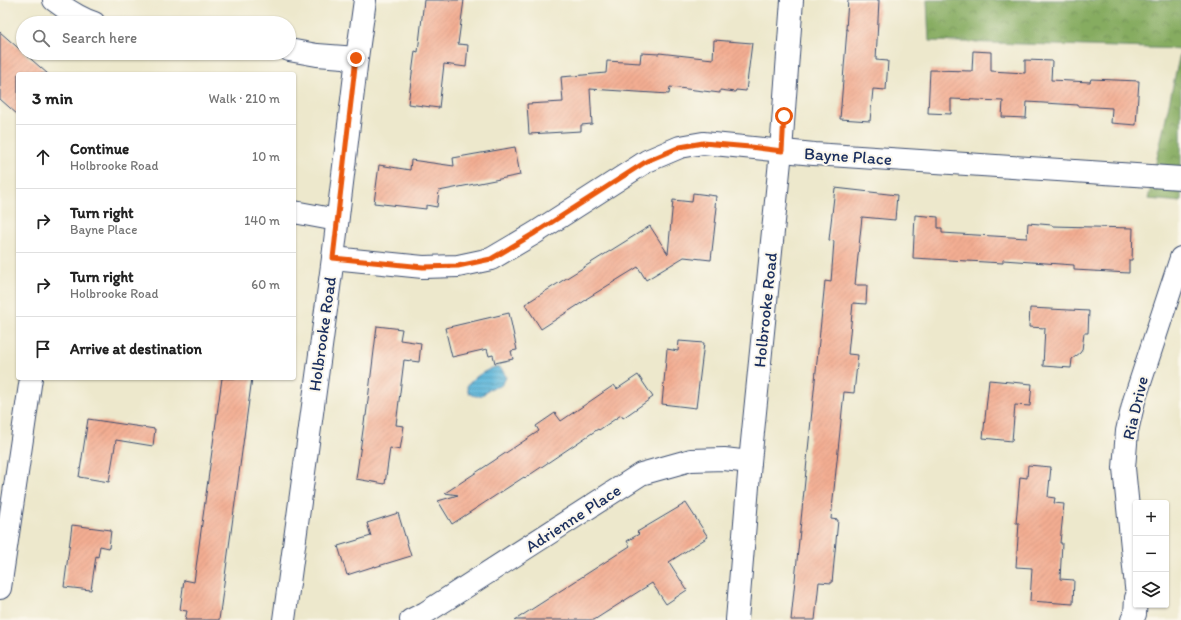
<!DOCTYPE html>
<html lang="en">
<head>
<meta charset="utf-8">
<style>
	:root { --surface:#fff; --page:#f2f2f2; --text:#222; --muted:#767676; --line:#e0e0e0 }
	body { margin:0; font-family:Itim,sans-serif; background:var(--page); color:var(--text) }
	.controls { position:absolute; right:12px; bottom:12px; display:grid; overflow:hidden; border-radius:4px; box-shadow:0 1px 3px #0004 }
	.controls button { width:36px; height:36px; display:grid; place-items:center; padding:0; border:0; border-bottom:1px solid var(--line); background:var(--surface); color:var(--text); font:20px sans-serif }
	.stop { position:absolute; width:12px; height:12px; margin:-9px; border:3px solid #ea580c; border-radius:50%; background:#fff }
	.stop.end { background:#ea580c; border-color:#fff; box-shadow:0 1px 4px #0008 }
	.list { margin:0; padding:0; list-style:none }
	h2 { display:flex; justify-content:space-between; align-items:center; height:52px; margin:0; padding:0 16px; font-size:17px }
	h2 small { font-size:13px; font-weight:400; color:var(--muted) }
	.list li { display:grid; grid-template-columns:26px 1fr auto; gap:12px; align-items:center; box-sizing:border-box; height:64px; padding:0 16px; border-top:1px solid var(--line) }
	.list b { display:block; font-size:15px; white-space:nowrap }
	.list p { margin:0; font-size:13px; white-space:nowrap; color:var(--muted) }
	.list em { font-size:13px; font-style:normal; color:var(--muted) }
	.icon { flex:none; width:22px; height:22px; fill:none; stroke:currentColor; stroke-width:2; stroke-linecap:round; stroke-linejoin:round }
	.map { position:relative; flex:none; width:1181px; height:620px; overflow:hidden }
	.search { position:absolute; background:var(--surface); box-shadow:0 1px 3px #0004; left:16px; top:16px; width:280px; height:44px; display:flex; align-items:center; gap:10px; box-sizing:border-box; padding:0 14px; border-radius:22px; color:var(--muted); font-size:15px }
	.panel { position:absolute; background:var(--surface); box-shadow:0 1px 3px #0004; left:16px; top:72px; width:280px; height:308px; border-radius:4px }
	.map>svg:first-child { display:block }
	.forest { fill:url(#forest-crowns); stroke:#506e60 }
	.water { fill:url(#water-rules); stroke:#3b729c }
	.building { fill:url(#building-hatch) }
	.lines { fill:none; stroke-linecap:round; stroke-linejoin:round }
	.street-casing { stroke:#3a4b6e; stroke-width:24 }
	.street { stroke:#fff; stroke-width:22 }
	.route { stroke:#ea580c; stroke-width:5 }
	.labels { text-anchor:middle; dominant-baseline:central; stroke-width:4; stroke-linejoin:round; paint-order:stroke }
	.street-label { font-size:17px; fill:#1b2f5e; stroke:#fbf7ec }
</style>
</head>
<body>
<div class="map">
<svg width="1181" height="620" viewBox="0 0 1181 620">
	<defs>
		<pattern id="forest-crowns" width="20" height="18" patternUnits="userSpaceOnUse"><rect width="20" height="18" fill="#86ac61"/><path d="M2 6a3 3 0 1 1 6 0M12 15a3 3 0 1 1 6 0" fill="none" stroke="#6d8c53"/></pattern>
		<pattern id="water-rules" width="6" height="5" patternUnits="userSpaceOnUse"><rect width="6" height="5" fill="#5bb5d9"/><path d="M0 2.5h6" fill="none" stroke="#4a94b3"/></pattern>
		<pattern id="building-hatch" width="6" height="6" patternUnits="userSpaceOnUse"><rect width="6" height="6" fill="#f3ad92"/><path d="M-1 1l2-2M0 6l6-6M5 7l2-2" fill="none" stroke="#d09580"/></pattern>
	</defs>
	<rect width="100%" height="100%" fill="#fbf7ec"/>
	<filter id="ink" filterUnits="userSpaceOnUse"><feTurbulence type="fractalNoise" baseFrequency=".025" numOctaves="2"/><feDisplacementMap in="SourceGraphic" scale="8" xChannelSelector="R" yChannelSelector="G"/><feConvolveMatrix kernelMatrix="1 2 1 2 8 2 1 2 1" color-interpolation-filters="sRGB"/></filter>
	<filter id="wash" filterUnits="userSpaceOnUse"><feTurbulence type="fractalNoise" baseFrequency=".012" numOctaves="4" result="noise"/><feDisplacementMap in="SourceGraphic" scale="16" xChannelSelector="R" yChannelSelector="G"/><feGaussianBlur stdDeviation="0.9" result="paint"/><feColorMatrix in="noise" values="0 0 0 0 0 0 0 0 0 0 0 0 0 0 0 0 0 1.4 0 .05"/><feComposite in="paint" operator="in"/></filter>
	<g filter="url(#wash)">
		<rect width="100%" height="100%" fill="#ede8cc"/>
		<polygon class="forest" points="927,0 1181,0 1181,202 1148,199 1181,49 929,41"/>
		<path class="water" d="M495,367c6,0 9,5 11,10 -5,14 -9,7 -18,13 -3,3 -5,5 -9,6 -8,0 -12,-2 -12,-10 7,-9 17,-15 28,-19z"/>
		<g id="blocks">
			<g class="building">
				<polygon points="424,0 464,0 458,44 468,45 466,67 444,64 439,108 408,104 415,51 418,52"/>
				<polygon points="848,0 879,0 876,60 888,61 886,90 873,89 870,121 840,119 847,29 846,29"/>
				<polygon points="0,32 48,74 18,74 18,115 0,99"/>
				<polygon points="714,40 752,43 746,91 736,90 735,92 720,90 720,93 670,87 669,94 590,89 592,124 581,125 581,131 529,134 527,104 563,102 561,77 606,73 607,61 640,63 641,53 659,54 659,53 713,59"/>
				<polygon points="973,51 991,52 991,71 1025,73 1025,60 1052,61 1051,80 1090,82 1091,79 1139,81 1136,125 1111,123 1112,108 1078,106 1078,105 1027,102 1026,118 1002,117 1003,101 951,99 951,114 928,113 930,70 972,71"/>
				<polygon points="515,147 520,175 439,191 437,207 426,205 426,209 374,203 379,165 410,170 411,160 454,166 453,158"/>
				<polygon points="835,188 897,195 895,220 862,217 855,285 867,285 866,304 853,303 848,354 858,355 854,393 844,392 831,519 838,520 832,583 819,582 815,620 791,620 825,281 831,282 834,241 829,240"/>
				<polygon points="693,193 716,196 715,207 717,207 711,260 684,257 646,280 638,267 586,299 586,300 541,329 525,304 650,226 668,254 673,200 692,202"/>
				<polygon points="915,215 938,217 938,228 942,228 942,233 1027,238 1028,223 1052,225 1052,226 1133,228 1132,260 1129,260 1129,273 1074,270 1074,265 1003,260 1003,263 913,258"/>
				<polygon points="1030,308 1089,311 1088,333 1084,333 1082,350 1080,353 1072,359 1071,368 1043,366 1045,328 1029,327"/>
				<polygon points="509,313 517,350 511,351 513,359 495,363 493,355 489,356 487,349 452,357 445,328"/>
				<polygon points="377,326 402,329 400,340 421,343 419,362 404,360 396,425 404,426 400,450 390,448 385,484 356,479 365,416 366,416"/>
				<polygon points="679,341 704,343 696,408 662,404 667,349 678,351"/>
				<polygon points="638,375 653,397 623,418 621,415 599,430 598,429 525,478 524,477 452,524 438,501 458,495 445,493 539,431 536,426 555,413 561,421 614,385 617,389"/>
				<polygon points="222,378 252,378 219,620 185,620 187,611 180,610 184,580 194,582"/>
				<polygon points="989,380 1032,384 1030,406 1015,405 1012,441 983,438"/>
				<polygon points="88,419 155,429 153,446 116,440 109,482 79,477"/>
				<polygon points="1028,465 1051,467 1048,497 1055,498 1054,503 1064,504 1060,543 1062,543 1060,579 1074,580 1073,604 1030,601 1032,568 1016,567 1019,523 1016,523 1020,477 1027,478"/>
				<polygon points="686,503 708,537 669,562 687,590 666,604 652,583 594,620 515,620 630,546 627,541 639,534 637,532"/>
				<polygon points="398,513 411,556 375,567 375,566 347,575 338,546 371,536 367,523"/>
				<polygon points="72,525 111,530 109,548 100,546 98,557 96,556 91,590 64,587"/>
			</g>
		</g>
	</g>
	<g filter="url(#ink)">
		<use href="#blocks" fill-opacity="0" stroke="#3a4b6e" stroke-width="1"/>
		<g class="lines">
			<defs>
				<g id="street">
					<path d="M54,0c13,10 25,18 40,23"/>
					<polyline points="289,50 317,55 357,58"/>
					<polyline points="294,212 337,220"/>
					<polyline points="333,258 423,267 458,266 491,259 535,233 647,161 680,147 703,143 814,154 1181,178"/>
					<polyline points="1136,587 1124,468 1127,431 1134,401 1181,258"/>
					<polyline points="0,588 31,378"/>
					<polyline points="284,620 333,258 357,58 365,0"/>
					<polyline points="411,620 425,613 641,474 691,460 724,459 750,462"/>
					<polyline points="737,620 750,462 781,151 792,0"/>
					<polyline points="1132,620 1135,614 1136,598"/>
				</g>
			</defs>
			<use href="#street" class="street-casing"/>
			<use href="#street" class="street"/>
		</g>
	</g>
	<g class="lines" filter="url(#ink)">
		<polyline class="route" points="356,58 333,258 423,267 458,266 491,259 535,233 647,161 680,147 703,143 750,147 782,151 784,116"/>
	</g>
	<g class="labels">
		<g class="street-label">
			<text transform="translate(848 156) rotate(4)">Bayne Place</text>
			<text transform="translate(765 310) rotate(-84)">Holbrooke Road</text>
			<text transform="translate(322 334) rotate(-82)">Holbrooke Road</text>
			<text transform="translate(1135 408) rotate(-77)">Ria Drive</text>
			<text transform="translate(573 518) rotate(-33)">Adrienne Place</text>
		</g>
	</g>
</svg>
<div class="controls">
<button>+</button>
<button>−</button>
<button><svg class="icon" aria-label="layers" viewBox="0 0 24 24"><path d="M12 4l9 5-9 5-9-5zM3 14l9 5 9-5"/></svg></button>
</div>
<div class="stop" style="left:784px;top:116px"></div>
<div class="stop end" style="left:356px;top:58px"></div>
<div class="search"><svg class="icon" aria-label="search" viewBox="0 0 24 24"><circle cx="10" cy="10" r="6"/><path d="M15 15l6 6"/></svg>Search here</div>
<section class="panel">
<h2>3 min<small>Walk · 210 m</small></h2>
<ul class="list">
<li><svg class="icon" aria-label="ahead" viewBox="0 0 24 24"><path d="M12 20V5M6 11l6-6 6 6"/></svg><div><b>Continue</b><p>Holbrooke Road</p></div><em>10 m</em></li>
<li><svg class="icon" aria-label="right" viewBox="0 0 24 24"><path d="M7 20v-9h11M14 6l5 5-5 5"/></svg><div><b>Turn right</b><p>Bayne Place</p></div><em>140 m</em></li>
<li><svg class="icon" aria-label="right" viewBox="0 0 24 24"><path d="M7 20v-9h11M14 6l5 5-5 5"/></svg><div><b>Turn right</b><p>Holbrooke Road</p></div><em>60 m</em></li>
<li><svg class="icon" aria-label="arrive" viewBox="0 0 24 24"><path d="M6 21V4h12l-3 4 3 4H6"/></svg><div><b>Arrive at destination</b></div></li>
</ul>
</section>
</div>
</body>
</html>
